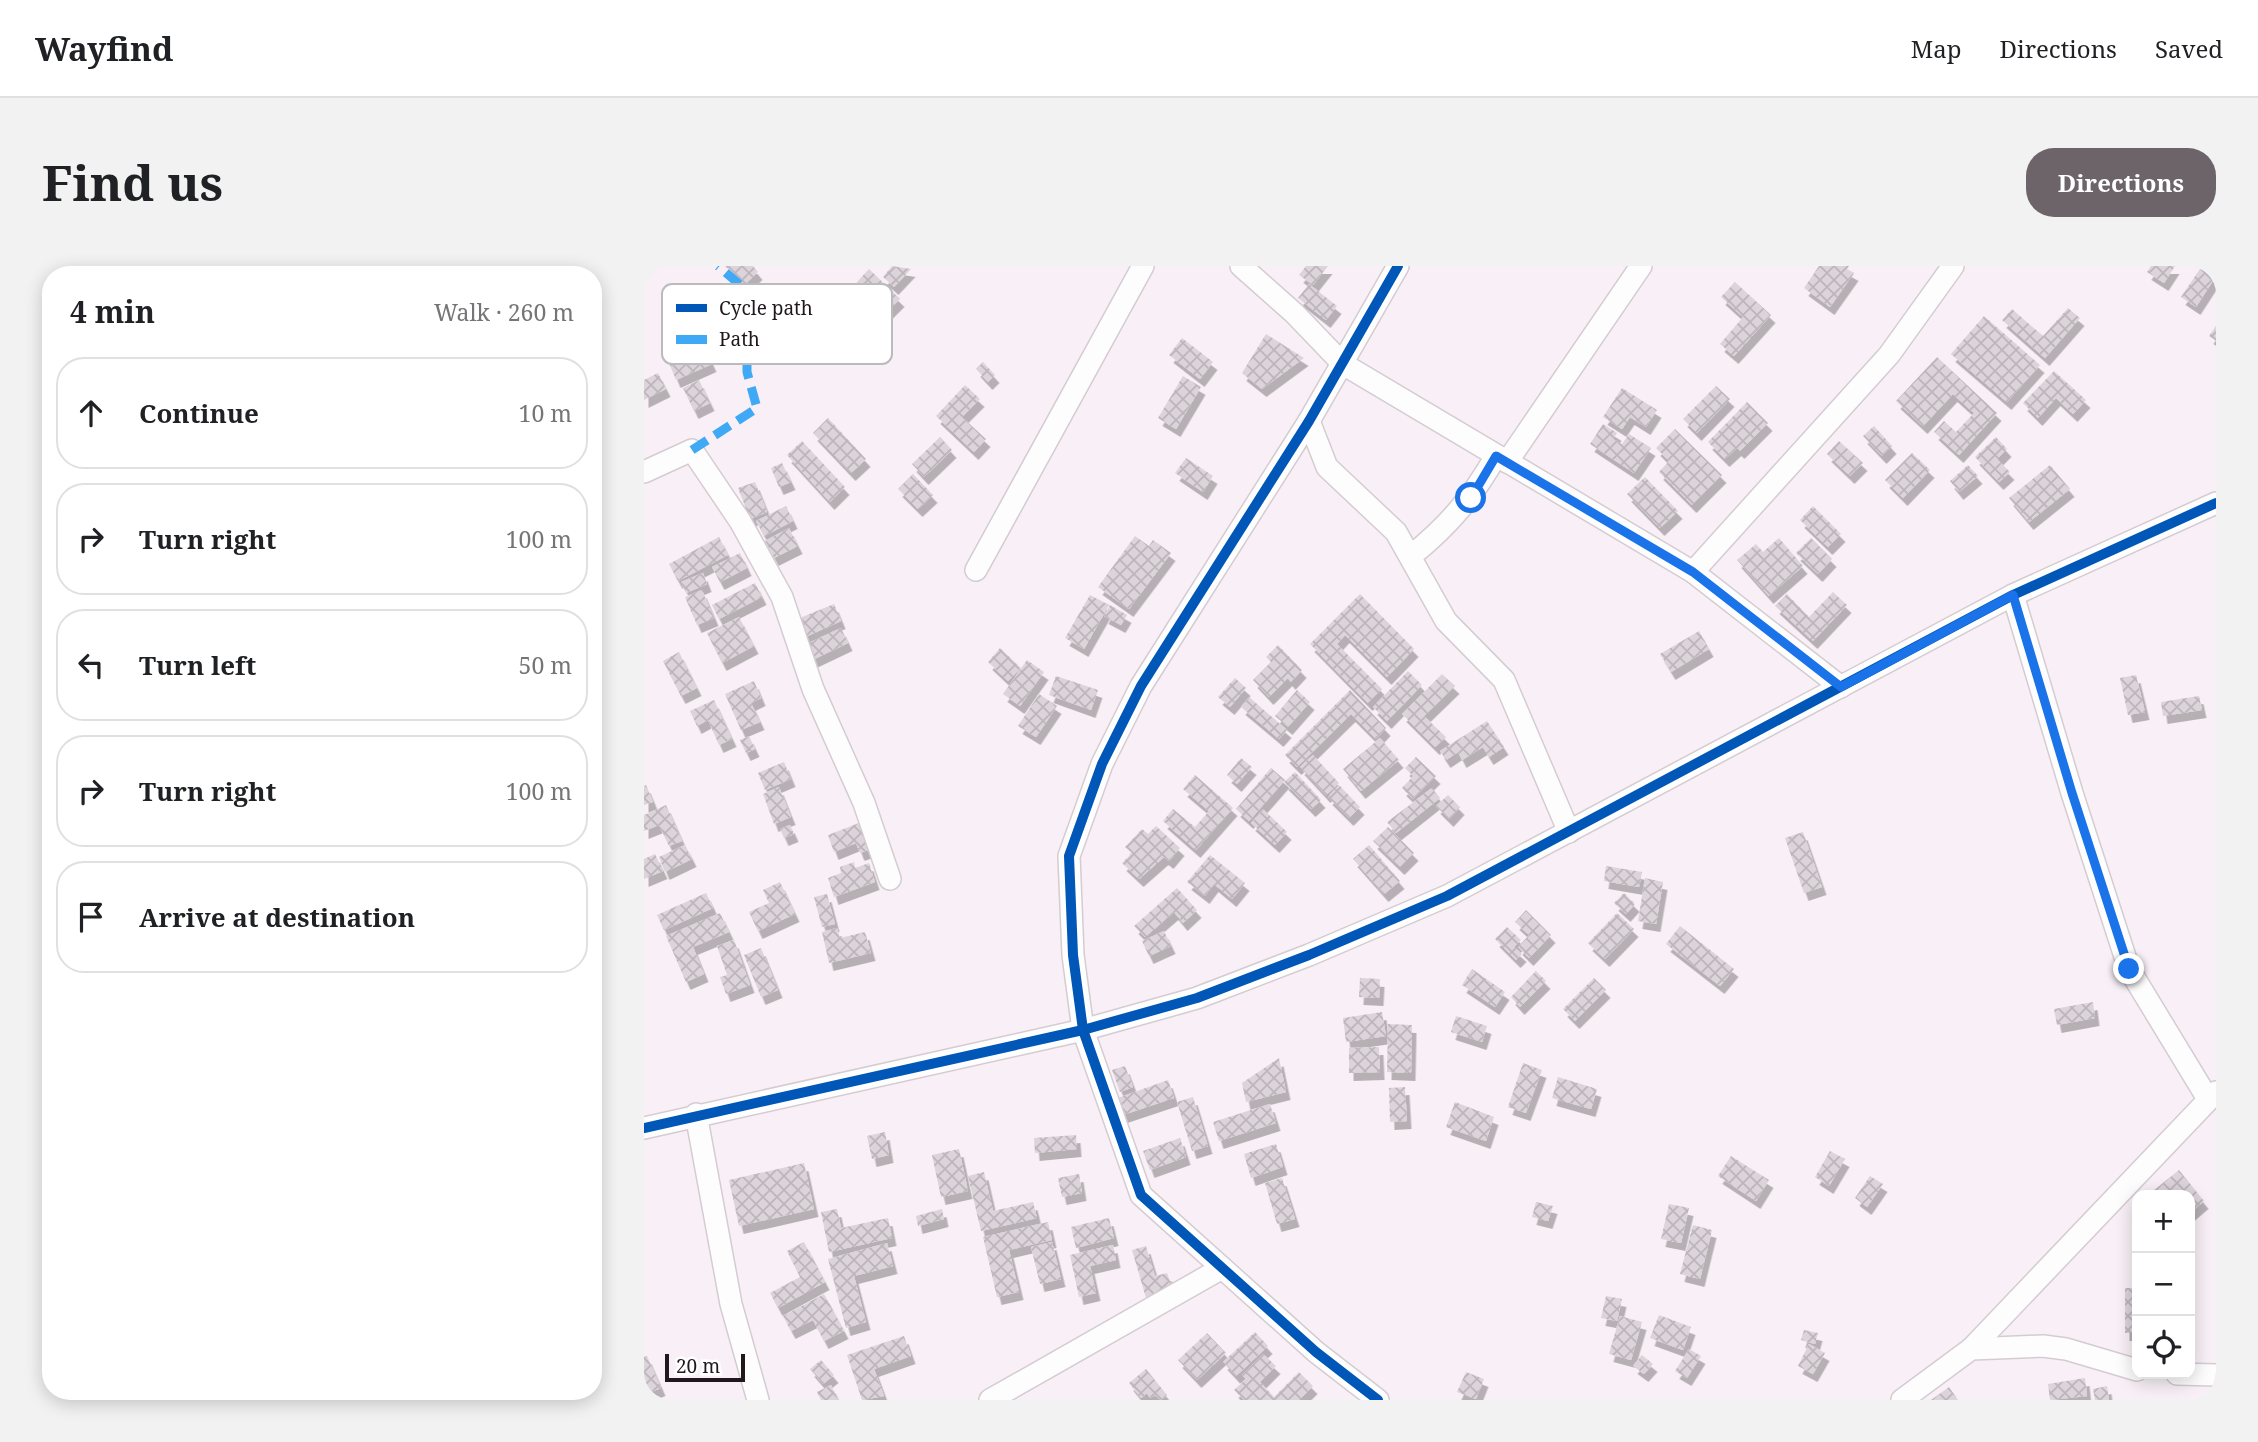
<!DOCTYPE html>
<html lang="en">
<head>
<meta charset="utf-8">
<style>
	:root { --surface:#fff; --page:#f2f2f2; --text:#202124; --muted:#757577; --line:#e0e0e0; --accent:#6c6469 }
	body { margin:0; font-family:"Noto Serif",serif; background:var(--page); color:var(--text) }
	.controls { position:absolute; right:21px; bottom:21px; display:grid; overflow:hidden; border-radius:14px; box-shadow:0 4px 18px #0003 }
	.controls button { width:63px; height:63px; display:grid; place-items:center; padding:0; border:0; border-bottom:2px solid var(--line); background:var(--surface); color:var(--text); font:35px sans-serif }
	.scale { position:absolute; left:21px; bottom:18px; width:80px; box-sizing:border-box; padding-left:7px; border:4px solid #20181d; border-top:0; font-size:19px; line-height:24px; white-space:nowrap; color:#20181d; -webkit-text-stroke:5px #fff; paint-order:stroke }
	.stop { position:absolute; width:21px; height:21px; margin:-16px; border:5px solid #1a73e8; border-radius:50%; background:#fff }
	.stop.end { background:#1a73e8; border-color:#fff; box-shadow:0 2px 7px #0008 }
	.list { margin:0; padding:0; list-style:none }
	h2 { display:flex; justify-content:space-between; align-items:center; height:91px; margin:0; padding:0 28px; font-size:30px }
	h2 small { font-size:23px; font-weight:400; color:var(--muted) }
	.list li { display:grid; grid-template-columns:46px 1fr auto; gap:21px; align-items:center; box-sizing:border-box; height:112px; margin:0 14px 14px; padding:0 14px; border:2px solid var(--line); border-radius:28px }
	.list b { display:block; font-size:26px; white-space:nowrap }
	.list em { font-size:23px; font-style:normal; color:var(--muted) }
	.icon { flex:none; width:38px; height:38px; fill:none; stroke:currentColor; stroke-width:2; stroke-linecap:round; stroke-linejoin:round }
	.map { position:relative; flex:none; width:1572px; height:1134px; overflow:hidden; border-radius:28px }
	header { display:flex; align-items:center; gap:42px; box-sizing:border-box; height:98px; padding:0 35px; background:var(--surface); border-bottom:2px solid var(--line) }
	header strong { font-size:33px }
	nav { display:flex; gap:38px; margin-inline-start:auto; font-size:24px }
	.intro { display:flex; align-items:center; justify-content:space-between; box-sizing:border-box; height:168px; padding:0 42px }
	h1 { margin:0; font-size:49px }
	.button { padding:18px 32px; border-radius:28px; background:var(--accent); color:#fff; font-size:24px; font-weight:700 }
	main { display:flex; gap:42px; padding:0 42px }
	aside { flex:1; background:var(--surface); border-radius:28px; box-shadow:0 4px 18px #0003 }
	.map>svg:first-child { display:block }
	.building { fill:url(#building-cross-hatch); filter:url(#shadow) }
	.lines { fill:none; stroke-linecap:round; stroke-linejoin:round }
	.street-casing { stroke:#d4ccd1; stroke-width:24 }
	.street { stroke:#fefdfe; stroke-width:21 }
	.quiet { stroke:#3fa9f5; stroke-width:9; stroke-dasharray:18 9; stroke-linecap:butt }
	.cycleway-casing { stroke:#fff; stroke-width:15 }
	.cycleway { stroke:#0057b8; stroke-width:10 }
	.route { stroke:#1a73e8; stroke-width:9 }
	.key { fill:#fff; stroke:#bcbabb; stroke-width:2 }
	.key-label { font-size:19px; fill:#20181d }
</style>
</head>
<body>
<header>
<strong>Wayfind</strong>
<nav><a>Map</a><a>Directions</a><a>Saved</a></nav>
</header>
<div class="intro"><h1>Find us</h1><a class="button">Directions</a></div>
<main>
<aside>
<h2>4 min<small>Walk · 260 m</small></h2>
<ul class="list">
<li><svg class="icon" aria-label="ahead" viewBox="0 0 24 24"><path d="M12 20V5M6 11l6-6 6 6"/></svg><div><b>Continue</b></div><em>10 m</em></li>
<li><svg class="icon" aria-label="right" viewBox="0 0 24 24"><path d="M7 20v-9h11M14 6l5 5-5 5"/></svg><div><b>Turn right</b></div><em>100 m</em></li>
<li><svg class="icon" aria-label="left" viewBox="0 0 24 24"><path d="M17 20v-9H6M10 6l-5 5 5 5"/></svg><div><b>Turn left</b></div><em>50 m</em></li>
<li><svg class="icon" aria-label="right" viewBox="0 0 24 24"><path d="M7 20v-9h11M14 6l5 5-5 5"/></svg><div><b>Turn right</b></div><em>100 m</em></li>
<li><svg class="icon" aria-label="arrive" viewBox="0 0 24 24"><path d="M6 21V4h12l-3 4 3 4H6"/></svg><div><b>Arrive at destination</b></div></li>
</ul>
</aside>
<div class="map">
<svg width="1572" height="1134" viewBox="0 0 1572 1134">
	<defs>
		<pattern id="building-cross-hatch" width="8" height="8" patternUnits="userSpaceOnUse" patternTransform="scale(1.75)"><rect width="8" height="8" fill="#dcd4da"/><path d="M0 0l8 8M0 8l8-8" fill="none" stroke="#bcb5bb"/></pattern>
		<filter id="shadow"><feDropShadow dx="4.5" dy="8" stdDeviation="0" flood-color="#0004"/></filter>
	</defs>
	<rect width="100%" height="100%" fill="#f8f0f6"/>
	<g class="building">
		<polygon points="81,0 109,0 114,6 100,19"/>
		<polygon points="248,0 267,3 250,21 239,11"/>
		<polygon points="662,0 684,0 669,19 655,9"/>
		<polygon points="1175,0 1205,0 1203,3 1210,7 1186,41 1160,22"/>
		<polygon points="1507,0 1531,0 1520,17 1503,6"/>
		<polygon points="1558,0 1572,4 1572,10 1552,41 1537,31"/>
		<polygon points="225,3 256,33 243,46 213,16"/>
		<polygon points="1091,16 1127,49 1090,90 1076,78 1099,51 1077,31"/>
		<polygon points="665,18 693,40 682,54 654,32"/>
		<polygon points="1424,42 1436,52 1401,92 1358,54 1368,43 1399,70"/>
		<polygon points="1340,50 1396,99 1363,136 1307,88"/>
		<polygon points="1572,60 1572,75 1565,70"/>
		<polygon points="622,68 660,92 618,123 598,107"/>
		<polygon points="538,72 569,96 556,113 525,89"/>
		<polygon points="58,77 68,98 32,114 23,92"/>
		<polygon points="1293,91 1353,147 1315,189 1290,166 1300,155 1312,166 1330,147 1309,128 1279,160 1252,135"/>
		<polygon points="339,96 351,109 344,116 332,103"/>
		<polygon points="1410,105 1442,134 1429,148 1412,132 1394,152 1379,137"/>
		<polygon points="14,107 22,123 0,134 0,114"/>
		<polygon points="539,110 557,121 532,163 514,152"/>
		<polygon points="55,114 66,137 50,145 39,122"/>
		<polygon points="321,119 336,133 318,151 342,173 330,186 292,150"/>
		<polygon points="1072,120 1086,133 1053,167 1039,153"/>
		<polygon points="978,122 1013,144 1002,161 986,151 978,163 959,151"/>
		<polygon points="1103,136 1124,157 1096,185 1093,182 1081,193 1064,176"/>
		<polygon points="184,152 222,193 207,207 169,167"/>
		<polygon points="959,158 973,167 969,173 978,178 985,168 1007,182 990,207 946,178"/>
		<polygon points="1230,160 1248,180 1238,190 1219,170"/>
		<polygon points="1031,163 1078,209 1048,239 1015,206 1025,195 1012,182"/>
		<polygon points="296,171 308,184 280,211 268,198"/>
		<polygon points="1352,171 1363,183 1353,193 1366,206 1355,216 1331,191"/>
		<polygon points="158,175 201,221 186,236 143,189"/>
		<polygon points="1195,175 1219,197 1206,210 1183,188"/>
		<polygon points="1268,187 1286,204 1259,232 1241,214"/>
		<polygon points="542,192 569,210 559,226 531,207"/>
		<polygon points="138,197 147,216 135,221 127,202"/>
		<polygon points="1324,199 1334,210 1315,226 1306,215"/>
		<polygon points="1406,199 1426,223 1385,256 1365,232"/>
		<polygon points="269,208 289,229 274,243 254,223"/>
		<polygon points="1001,211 1034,245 1016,262 983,228"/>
		<polygon points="111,216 123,246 106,253 94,222"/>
		<polygon points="142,240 149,255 120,270 112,255"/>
		<polygon points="1169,240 1197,268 1184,281 1156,254"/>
		<polygon points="145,262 154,280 130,292 121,275"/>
		<polygon points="491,270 505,280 509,274 527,287 485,343 454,321"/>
		<polygon points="75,271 84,289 34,315 25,298"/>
		<polygon points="1135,272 1159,300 1125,330 1093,294 1112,278 1119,286"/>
		<polygon points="1167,272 1188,293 1174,308 1152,287"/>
		<polygon points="96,287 103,302 76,316 68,301"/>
		<polygon points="59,307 63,318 42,327 37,316"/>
		<polygon points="111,317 118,331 75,353 68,339"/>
		<polygon points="58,324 70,352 53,359 41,331"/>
		<polygon points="1189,326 1203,339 1169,375 1131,340 1143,328 1165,351"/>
		<polygon points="716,328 770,383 743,411 701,369 693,378 738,423 724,437 666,378"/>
		<polygon points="446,329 465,339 440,383 421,372"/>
		<polygon points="190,338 197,355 159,372 151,354"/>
		<polygon points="466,339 483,349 477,359 460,350"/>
		<polygon points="95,351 110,380 78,397 63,367"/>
		<polygon points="197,362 204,377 164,396 158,380"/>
		<polygon points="1055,365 1065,383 1027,406 1016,388"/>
		<polygon points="634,379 658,404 647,416 644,412 625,431 609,414 627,396 622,391"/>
		<polygon points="356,382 377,402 364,415 344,396"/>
		<polygon points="35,386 53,422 37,430 19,395"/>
		<polygon points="383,394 400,406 376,440 359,428"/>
		<polygon points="764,405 778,419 743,455 729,441"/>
		<polygon points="798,408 811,420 780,450 802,471 791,481 758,448"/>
		<polygon points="1492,409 1501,446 1484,449 1476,412"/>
		<polygon points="412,410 454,424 447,444 405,429"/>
		<polygon points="591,412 602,422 586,441 574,431"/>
		<polygon points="110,415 117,432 107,437 116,456 97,464 81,428"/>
		<polygon points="653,424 666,436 644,461 631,450"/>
		<polygon points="706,424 742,462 732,473 707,448 653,501 641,489"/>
		<polygon points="395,428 413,440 392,471 374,460"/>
		<polygon points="1555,430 1558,444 1519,450 1517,436"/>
		<polygon points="605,431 643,464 635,473 597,441"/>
		<polygon points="70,434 88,473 75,479 64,454 53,460 46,445"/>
		<polygon points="843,455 860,481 845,491 839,481 818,494 814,486 802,494 796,485"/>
		<polygon points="105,470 111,483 102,487 96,474"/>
		<polygon points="736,472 755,494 717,525 699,503"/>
		<polygon points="669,489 695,517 682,529 656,501"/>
		<polygon points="772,491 792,510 769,533 758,522 769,510 761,502"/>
		<polygon points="597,492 608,501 593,518 583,509"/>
		<polygon points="140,496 147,513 121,524 114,507"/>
		<polygon points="627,502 641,514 605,555 592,543"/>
		<polygon points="651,506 677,534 667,543 640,516"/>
		<polygon points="551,509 589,542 552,584 519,555 529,543 551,561 565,545 539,523"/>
		<polygon points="2,519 9,536 0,539 0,520"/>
		<polygon points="695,519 716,541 705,552 684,531"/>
		<polygon points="135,521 147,551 130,558 119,528"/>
		<polygon points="788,522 796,532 752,567 743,556"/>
		<polygon points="804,529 816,541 805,553 792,540"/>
		<polygon points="22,539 38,575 25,580 15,559 0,565 0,549"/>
		<polygon points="619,543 643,566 631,579 607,557"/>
		<polygon points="220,555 230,582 216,587 212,577 190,586 184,569"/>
		<polygon points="146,559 150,568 140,572 136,563"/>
		<polygon points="512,560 536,582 525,595 520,591 495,613 478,597 488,587 481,581 498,563 504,568"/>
		<polygon points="744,561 770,587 756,601 729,575"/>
		<polygon points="1159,566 1178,621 1160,627 1141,572"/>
		<polygon points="41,579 48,593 21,606 15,591"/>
		<polygon points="725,579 756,615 740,628 709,593"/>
		<polygon points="11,588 19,605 0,613 0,593"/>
		<polygon points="566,589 601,617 588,633 570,618 561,630 543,616"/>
		<polygon points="210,596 211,602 225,597 231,616 190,631 184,612 197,607 196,601"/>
		<polygon points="962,600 998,606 995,621 960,615"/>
		<polygon points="1001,612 1019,616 1012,658 994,655"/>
		<polygon points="136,616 151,648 114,665 105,646 125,637 119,624"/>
		<polygon points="533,622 553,644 539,657 530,646 501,671 490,660"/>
		<polygon points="62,627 69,642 20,664 13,649"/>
		<polygon points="980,627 991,638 982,648 970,637"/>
		<polygon points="183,628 191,658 178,661 170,631"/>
		<polygon points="882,644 907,669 885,692 874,681 885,669 871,656"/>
		<polygon points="76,647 85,666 49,681 60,708 42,716 22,670"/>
		<polygon points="973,647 990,663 961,693 944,677"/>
		<polygon points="1036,660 1090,703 1076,720 1022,678"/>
		<polygon points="863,661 877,674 870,681 878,688 872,694 851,673"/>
		<polygon points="193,662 196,672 221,666 227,687 185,697 178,666"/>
		<polygon points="520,665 527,680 505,690 498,675"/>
		<polygon points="90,674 106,719 82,728 76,711 83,709 73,680"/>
		<polygon points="117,682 134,724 117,731 100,689"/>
		<polygon points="828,703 861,726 851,741 818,719"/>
		<polygon points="892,705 902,715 876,741 867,731"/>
		<polygon points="716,712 736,713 735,732 715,731"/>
		<polygon points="950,712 962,724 931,755 919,743"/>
		<polygon points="1449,736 1451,752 1413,759 1410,743"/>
		<polygon points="738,746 742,770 702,776 699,752"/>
		<polygon points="812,750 843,760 838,776 807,766"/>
		<polygon points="744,758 768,759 767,807 743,806"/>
		<polygon points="735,781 736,806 705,807 705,782"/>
		<polygon points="635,792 642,826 602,836 598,817"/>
		<polygon points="879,797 898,804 882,847 864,841"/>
		<polygon points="481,800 489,821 476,826 468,804"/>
		<polygon points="914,811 953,823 947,843 908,832"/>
		<polygon points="524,814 530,832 476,850 471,833"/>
		<polygon points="761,821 763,855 746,856 745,822"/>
		<polygon points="549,831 564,880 548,885 533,836"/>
		<polygon points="811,836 850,851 842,875 802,861"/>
		<polygon points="626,838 632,857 575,875 569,856"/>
		<polygon points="241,866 245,889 228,893 223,870"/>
		<polygon points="432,869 433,883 391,887 390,872"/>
		<polygon points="536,872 542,891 506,904 499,885"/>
		<polygon points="632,878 639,901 607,912 600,888"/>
		<polygon points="315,883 324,925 297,931 288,889"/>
		<polygon points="1186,885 1201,893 1185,920 1171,911"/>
		<polygon points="1087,890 1125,914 1112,935 1074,910"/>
		<polygon points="160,897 170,943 95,960 85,914"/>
		<polygon points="1535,904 1560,935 1546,947 1546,929 1504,929"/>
		<polygon points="340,906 349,945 389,936 393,952 337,965 324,910"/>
		<polygon points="435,908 438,927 418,931 414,912"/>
		<polygon points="1226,910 1239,918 1223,941 1211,932"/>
		<polygon points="638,912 651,953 633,958 621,917"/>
		<polygon points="892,936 909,940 904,955 888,951"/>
		<polygon points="1025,938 1045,942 1037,977 1017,973"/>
		<polygon points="193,943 197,962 244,952 248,972 185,986 177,946"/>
		<polygon points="298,943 300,953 274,960 272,950"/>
		<polygon points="465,952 470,972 432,982 427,961"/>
		<polygon points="404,956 408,974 365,984 375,1026 353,1031 339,971"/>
		<polygon points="1049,959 1068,964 1056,1013 1036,1008"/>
		<polygon points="160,976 181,1016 134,1042 126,1027 156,1011 143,985"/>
		<polygon points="408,976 417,1013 396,1018 387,981"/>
		<polygon points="243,977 249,1000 210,1010 222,1056 202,1062 184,993"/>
		<polygon points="469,979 472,994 446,1000 452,1027 435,1031 426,989"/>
		<polygon points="502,980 511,1010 523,1007 529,1024 502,1032 488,984"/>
		<rect x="1481" y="1022" width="12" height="45"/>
		<polygon points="180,1028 200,1065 180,1075 169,1054 147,1065 139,1050"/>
		<polygon points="962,1030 978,1033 973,1055 957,1052"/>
		<polygon points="1015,1049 1047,1061 1039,1084 1006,1072"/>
		<polygon points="976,1050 998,1056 987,1094 965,1088"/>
		<polygon points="1160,1064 1174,1067 1171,1078 1157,1074"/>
		<polygon points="611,1066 624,1080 592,1110 579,1096"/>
		<polygon points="563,1067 582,1087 553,1114 534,1094"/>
		<polygon points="260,1070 267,1090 230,1103 240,1130 218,1134 203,1089"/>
		<polygon points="1165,1078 1181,1087 1169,1108 1154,1100"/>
		<polygon points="1045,1083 1057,1090 1043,1112 1031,1105"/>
		<polygon points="619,1088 632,1100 616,1116 630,1131 655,1106 669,1120 655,1134 600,1134 590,1124 602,1113 598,1109"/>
		<polygon points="998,1089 1009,1098 1000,1108 989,1100"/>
		<polygon points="3,1090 17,1122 0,1129 0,1091"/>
		<polygon points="177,1094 190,1109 179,1118 166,1103"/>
		<polygon points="502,1103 523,1129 517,1134 511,1129 506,1132 503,1127 497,1132 485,1117"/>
		<polygon points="822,1106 840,1113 832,1133 813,1126"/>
		<polygon points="1441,1112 1443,1130 1406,1134 1404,1118"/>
		<polygon points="187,1119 194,1134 177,1134 173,1126"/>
		<polygon points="1463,1120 1465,1134 1451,1134 1449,1123"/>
		<polygon points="1305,1121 1314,1134 1287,1134"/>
	</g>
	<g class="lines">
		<defs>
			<g id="street">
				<polyline points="597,0 650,47 699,98 1049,306 1197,421"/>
				<polyline points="665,155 683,201 752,266 802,355 860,414 925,566"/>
				<polyline points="863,196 997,0"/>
				<polyline points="0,206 48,184 96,255 138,331 169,423 220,537 246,613"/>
				<path d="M767,290c39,-32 60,-57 85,-100"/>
				<polyline points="332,304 499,0"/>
				<polyline points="1049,306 1245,89 1309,0"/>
				<polyline points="1369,329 1428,527 1485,703 1564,833"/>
				<polyline points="52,848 87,1038 114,1134"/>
				<polyline points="0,862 439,764 553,732 665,689 803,630 1369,329 1572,237"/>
				<polyline points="1327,1083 1572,826"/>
				<polyline points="1533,1108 1572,1109"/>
				<polyline points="346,1134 578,1002"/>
				<polyline points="734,1134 672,1086 497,929 439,764 429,689 425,590 458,498 497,420 665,155 754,0"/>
				<polyline points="1258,1134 1327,1083 1399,1080 1422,1083 1493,1104"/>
			</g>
		</defs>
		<use href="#street" class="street-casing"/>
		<use href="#street" class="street"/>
		<polyline class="quiet" points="48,184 113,142 103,106 103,72 119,45 108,29 74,0"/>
		<defs>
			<g id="cycleway">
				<polyline points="0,862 439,764 553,732 665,689 803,630 1369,329 1572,237"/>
				<polyline points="734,1134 672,1086 497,929 439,764 429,689 425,590 458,498 497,420 665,155 754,0"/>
			</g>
		</defs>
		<use href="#cycleway" class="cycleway-casing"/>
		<use href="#cycleway" class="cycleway"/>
	</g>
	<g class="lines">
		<polyline class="route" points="827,232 852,190 1049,306 1197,421 1369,329 1428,527 1485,703"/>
	</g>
	<rect x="18" y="18" width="230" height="80" rx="10" class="key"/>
	<rect x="32" y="38" width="31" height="8" fill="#0057b8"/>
	<rect x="32" y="69" width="31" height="9" fill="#3fa9f5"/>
	<g class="key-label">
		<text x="75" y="49">Cycle path</text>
		<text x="75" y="80">Path</text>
	</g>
</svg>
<div class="controls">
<button>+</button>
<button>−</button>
<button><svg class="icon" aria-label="locate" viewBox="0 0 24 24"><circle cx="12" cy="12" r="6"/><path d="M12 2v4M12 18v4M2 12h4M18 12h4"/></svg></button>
</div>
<div class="scale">20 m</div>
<div class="stop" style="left:827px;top:232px"></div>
<div class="stop end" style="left:1485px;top:703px"></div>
</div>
</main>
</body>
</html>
